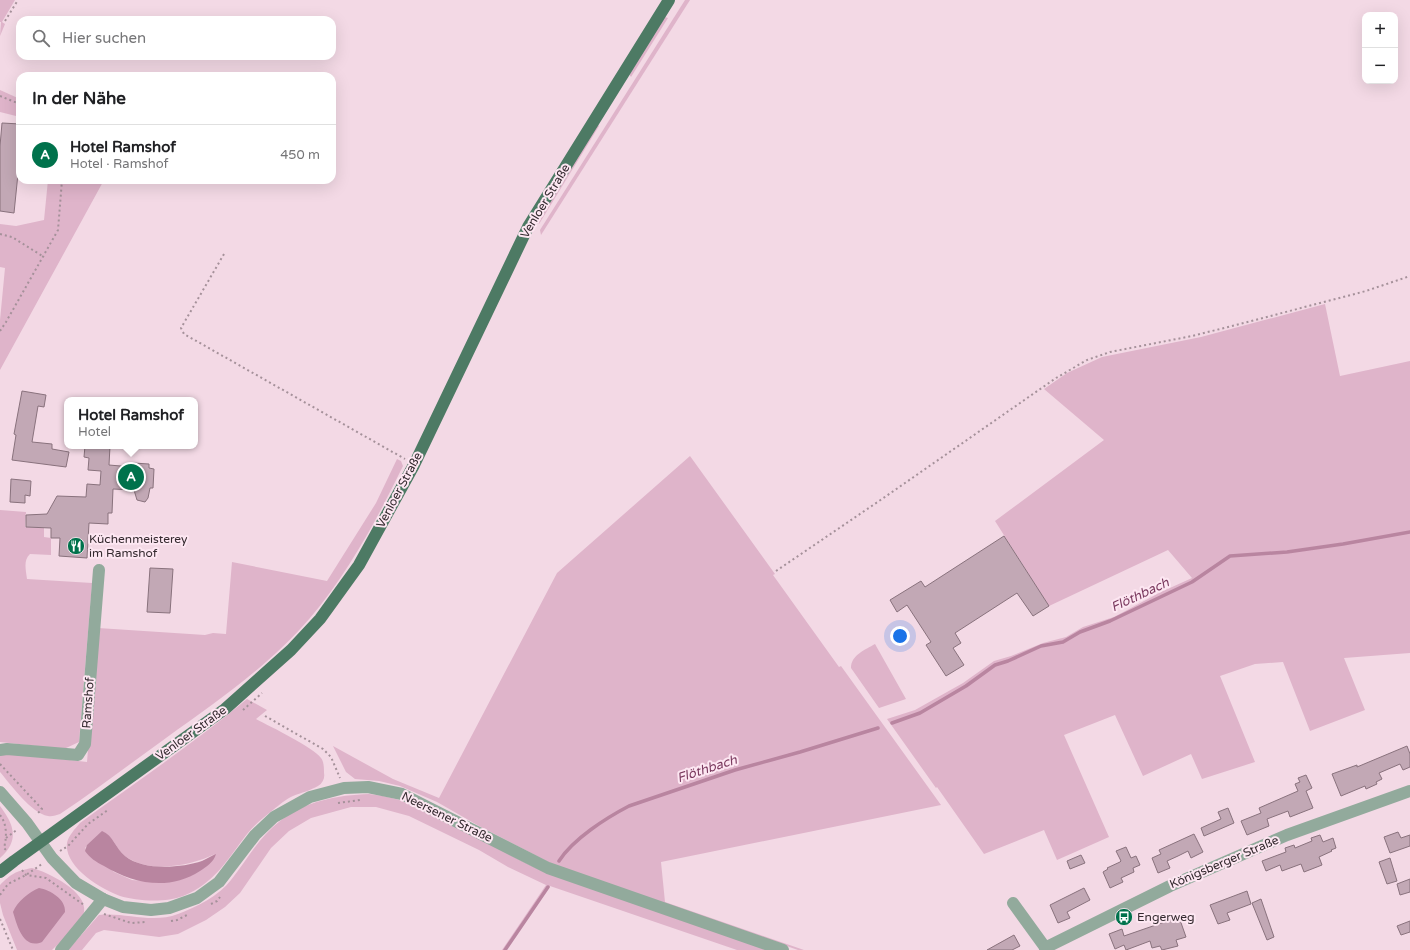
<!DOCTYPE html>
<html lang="de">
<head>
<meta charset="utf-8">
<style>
	:root { --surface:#fff; --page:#f6f6f6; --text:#202124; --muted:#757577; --line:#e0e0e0; --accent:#00724c }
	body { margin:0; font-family:"Varela Round",sans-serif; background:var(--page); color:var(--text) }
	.controls { position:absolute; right:12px; top:12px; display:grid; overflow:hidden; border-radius:8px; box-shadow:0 4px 16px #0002 }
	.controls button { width:36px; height:36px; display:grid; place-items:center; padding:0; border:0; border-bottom:1px solid var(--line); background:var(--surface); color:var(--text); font:20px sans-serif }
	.you { position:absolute; left:900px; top:636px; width:14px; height:14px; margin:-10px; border:3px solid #fff; border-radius:50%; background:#1a73e8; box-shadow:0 0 0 6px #1a73e833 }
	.badge { display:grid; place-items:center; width:26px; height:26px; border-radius:50%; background:var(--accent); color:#fff; font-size:13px; font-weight:700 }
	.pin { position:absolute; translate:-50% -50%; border:2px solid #fff; box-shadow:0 1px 4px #0006 }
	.popup { position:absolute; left:64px; top:397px; width:134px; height:52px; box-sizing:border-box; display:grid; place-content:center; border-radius:8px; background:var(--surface); filter:drop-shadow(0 1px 3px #0005); font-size:13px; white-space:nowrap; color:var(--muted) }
	.popup b { font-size:15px; color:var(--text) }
	.popup::after { content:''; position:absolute; left:50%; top:100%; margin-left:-8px; border:8px solid transparent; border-top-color:var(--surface) }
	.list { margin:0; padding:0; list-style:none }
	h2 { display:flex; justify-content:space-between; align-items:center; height:52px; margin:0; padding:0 16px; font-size:17px }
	h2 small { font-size:13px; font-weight:400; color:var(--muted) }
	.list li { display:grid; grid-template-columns:26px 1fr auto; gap:12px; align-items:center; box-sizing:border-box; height:60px; padding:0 16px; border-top:1px solid var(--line) }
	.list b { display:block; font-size:15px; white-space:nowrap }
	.list p { margin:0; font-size:13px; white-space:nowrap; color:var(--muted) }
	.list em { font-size:13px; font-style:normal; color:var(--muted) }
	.icon { flex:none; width:22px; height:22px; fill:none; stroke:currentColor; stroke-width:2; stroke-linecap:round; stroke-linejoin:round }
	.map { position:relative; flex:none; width:1410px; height:950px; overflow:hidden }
	.search { position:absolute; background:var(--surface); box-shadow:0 4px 16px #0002; left:16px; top:16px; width:320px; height:44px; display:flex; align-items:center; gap:10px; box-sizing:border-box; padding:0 14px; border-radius:12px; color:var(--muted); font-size:15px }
	.panel { position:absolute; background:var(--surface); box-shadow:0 4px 16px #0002; left:16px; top:72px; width:320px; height:112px; border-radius:12px }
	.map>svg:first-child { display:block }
	.green { fill:#dfb4ca; fill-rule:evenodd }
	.water { fill:#b985a0 }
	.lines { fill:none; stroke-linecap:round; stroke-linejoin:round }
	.stream { stroke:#b985a0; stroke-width:3.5 }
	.building { fill:#c2a8b5; stroke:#89727d }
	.path { stroke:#a5919a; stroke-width:2; stroke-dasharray:2 3; stroke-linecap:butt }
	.minor { stroke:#92aa9c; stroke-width:12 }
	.major { stroke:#4d7a64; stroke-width:12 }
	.labels { text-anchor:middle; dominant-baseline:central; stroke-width:4; stroke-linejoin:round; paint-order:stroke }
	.street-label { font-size:12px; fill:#33292e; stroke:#fde7f2 }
	.poi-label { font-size:12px; fill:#33292e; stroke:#fde7f2; text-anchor:start }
	.water-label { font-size:13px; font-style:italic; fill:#7b3a5f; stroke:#fde7f2 }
</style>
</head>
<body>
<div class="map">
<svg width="1410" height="950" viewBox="0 0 1410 950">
	<rect width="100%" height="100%" fill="#f3d9e5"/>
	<g class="green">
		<polygon points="0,0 15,0 2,22 5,24 0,36 1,22 0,22"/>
		<polygon points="685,0 690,0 541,235 540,230"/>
		<polygon points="665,17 668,18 631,77 629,74"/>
		<polygon points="0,90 20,99 20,117 0,112"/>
		<polygon points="597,124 599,126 539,224 538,222"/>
		<polygon points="48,180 104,180 0,370 0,320 5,268 0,267 0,224 16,226 44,220"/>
		<polygon points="1325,304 1340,376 1410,361 1410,653 1344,658 1365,710 1310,731 1283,662 1255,664 1220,676 1255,762 1202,779 1191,754 1143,776 1115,715 1064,735 1109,837 1057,860 1044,830 984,854 937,787 936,788 887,719 915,710 963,683 994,661 1011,656 1043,643 1066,637 1083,627 1114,617 1161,592 1192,578 1168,550 1049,606 995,521 1104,440 1044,389 1067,373 1102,357 1201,337"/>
		<polygon points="690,456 775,574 773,575 839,667 841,666 941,805 661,862 665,902 804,950 798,950 554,865 479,826 437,802 400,786 379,781 355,779 346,772 333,746 393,779 439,798 557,573"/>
		<path d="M397,459l4,2 2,5c-26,53 -54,106 -93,152 -41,48 -94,84 -144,120 -35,25 -70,52 -106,76 -4,1 -8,3 -12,2 -17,-3 -37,-31 -48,-44v-17l1,-2 60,6 26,3 11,-134 107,7 8,-2 13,1 6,-72 95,19 49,-78z"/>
		<path d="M0,510l26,2 -1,15 19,1v9l7,1v17l-21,-1c-7,6 -4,16 -3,25l65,4 -13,159 -15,7 -64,-7z"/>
		<path d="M875,644l31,55 -27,9 -28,-40c0,-13 14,-18 24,-24z"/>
		<path d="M247,699l20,11 -11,9c15,8 57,28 65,39 3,4 3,10 3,15 1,5 -1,10 -6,13 -7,4 -17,7 -25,10 -7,3 -14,9 -20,14 -9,7 -19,15 -26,24 -20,26 -32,49 -64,62 -17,7 -47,5 -63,0 -19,-7 -56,-29 -53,-53 1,-7 8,-14 13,-20 56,-41 113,-79 167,-124zM102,832c11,3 14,17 23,24 24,18 65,10 90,-2l-51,29 -32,-3 -18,-8 -29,-24z"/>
		<path d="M369,794c38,4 66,20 99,38 28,15 55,31 84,43l216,75h-31l-187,-64 -44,64h-4l44,-65 -38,-18 -29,-17 -70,-34 -33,-9h-25l-40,11 -22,13 -18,17 -31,45 -15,14 -19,13 -28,14 -19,3 -55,-7 -8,3 -14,17h-14l31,-35c26,-3 53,9 79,-1 18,-7 41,-18 53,-34 16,-20 28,-43 49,-59 25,-20 58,-26 89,-27z"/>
		<path d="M0,806c14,19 20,34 0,52z"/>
		<path d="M32,868c16,4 56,24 52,44 -4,15 -21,28 -32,38h-35l-14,-35 -3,-12v-18c11,-11 16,-14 32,-17z"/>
	</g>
	<g class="water">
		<path d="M102,831c11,4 14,18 23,25 18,15 56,12 77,5 5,-2 9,-5 14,-7 -2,8 -10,13 -16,17 -31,20 -66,13 -96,-5 -8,-4 -14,-8 -19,-15l2,-6z"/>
		<path d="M39,888c11,2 27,11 26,24l-23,30c-19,8 -25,-17 -29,-30 4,-10 16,-20 26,-24z"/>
	</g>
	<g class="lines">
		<g class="stream">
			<polyline points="892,723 920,713 966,686 995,665 1008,661 1041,646 1063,642 1080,632 1110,621 1192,582 1230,556 1287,552 1343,544 1410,532"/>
			<path d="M559,861c14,-22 47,-43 70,-55l106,-36 65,-18 78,-24"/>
			<polyline points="505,950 548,887"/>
		</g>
	</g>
	<g class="building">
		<polygon points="2,123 20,124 20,154 14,213 0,211 0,146"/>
		<polygon points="22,391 46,395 44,407 38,406 32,442 52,444 52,449 69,452 66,467 12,460 16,435 14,434"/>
		<polygon points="85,446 110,446 109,465 132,467 133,463 149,464 149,468 154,469 153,488 150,488 148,498 145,502 137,500 134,490 113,489 112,513 108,513 108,524 89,523 87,558 59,556 60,538 51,538 51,528 26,527 26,515 47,514 57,496 86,497 87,484 100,485 101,471 88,470 89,458 84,457"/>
		<polygon points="11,479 31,481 30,496 25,495 25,503 10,502"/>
		<polygon points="1004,536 1049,606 1033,616 1017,593 955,633 961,643 953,648 964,665 946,676 926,645 931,642 907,605 897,612 890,600 921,581 925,587"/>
		<polygon points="150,568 173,569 170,613 147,612"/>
		<polygon points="1407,746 1410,754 1410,767 1403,770 1400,764 1379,773 1382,779 1376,782 1377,784 1366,789 1365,786 1341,796 1332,774 1357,765 1357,767"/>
		<polygon points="1306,775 1312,788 1306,791 1313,808 1290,817 1288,811 1267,819 1269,826 1247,835 1241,821 1261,813 1259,808 1298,791 1295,784 1300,782 1298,778"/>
		<polygon points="1228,808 1234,823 1204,836 1201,828 1221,819 1218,812"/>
		<polygon points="1398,832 1401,838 1410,835 1410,846 1390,853 1384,837"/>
		<polygon points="1194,834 1203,852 1191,858 1188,851 1178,856 1167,861 1170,868 1158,873 1152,858 1161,854 1159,850"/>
		<polygon points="1320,835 1323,842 1333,838 1336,848 1331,850 1332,851 1319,857 1322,865 1304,872 1301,864 1282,871 1280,865 1266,871 1262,861 1286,852 1285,848 1294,845 1295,848 1312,841 1311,838"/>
		<polygon points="1126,847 1131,858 1136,856 1140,865 1133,868 1134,872 1121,878 1123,882 1110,888 1103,872 1108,869 1107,868 1120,862 1121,861 1116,851"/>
		<polygon points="1081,855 1085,863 1070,869 1067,861"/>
		<polygon points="1390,858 1397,881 1387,884 1379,862"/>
		<polygon points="1410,879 1410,892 1400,895 1397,884"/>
		<polygon points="1084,888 1090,900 1067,912 1070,918 1058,923 1050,905"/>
		<polygon points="1247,891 1251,904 1227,913 1230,920 1218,924 1210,905"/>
		<polygon points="1261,899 1274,937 1267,940 1252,903"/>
		<polygon points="1179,917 1186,937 1176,940 1178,946 1162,950 1160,946 1152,948 1150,941 1126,950 1124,945 1115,949 1109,934 1122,929 1124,936"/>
		<polygon points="1410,921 1410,932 1401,935 1397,926"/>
		<polygon points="1014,935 1020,946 1012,950 987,950"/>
	</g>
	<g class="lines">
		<g class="path">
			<polyline points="5,21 18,0"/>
			<polyline points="0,96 20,104"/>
			<polyline points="0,234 12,237 44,257"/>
			<polyline points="224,254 181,328 184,334 405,459"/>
			<polyline points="0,331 6,322 58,230 62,180"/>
			<polyline points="776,571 882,499 1056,378 1087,360 1110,352 1192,336 1236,325 1366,291 1410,276"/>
			<polyline points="243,710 262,693"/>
			<polyline points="265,716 323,749 331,757 340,778"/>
			<polyline points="0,764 42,809 36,815"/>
			<polyline points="338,803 360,800"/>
			<path d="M0,815c7,9 7,21 4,33l4,4"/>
			<polyline points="6,838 18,829"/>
			<polyline points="60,851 68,846 88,824 108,810"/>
			<polyline points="22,870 26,875 46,878 84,905"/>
			<polyline points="0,895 8,884 26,875 42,864"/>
			<polyline points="211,904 217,901 220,897"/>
			<polyline points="104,914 131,923 146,922"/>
			<polyline points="0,919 13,950"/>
			<polyline points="171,921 177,920 189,914"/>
		</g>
		<g class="minor">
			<polyline points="0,750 7,749 78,755 85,744 99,570"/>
			<polyline points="0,792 27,823 52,858 76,883 103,899 123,907 151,910 169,908 197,898 219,882 255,835 274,817 310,797 344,788 368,787 402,794 548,868 783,950"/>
			<polyline points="1013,903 1047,950"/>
			<polyline points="1045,948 1170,886 1287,835 1410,791"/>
			<polyline points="61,950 103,899"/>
		</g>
		<polyline class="major" points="0,872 14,861 225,709 291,650 320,619 359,565 414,465 528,227 669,0"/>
	</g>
	<defs>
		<symbol id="restaurant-disc" viewBox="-11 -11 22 22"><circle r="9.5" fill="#00724c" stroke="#fde7f2"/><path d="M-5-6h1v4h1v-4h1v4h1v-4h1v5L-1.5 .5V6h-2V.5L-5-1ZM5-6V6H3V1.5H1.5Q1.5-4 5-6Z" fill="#fff"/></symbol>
		<symbol id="bus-disc" viewBox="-11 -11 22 22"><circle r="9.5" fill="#00724c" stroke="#fde7f2"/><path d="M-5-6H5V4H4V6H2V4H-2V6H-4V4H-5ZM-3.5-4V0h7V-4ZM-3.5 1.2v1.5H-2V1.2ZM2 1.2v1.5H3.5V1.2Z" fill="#fff"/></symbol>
	</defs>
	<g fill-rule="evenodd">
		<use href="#restaurant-disc" x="66" y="536" width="20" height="20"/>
		<use href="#bus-disc" x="1114" y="907" width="20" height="20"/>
	</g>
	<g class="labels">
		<g class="street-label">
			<text transform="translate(545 201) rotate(-59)">Venloer Straße</text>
			<text transform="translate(399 490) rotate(-62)">Venloer Straße</text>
			<text transform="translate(88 703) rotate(-86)">Ramshof</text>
			<text transform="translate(191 733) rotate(-36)">Venloer Straße</text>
			<text transform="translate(447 817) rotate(26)">Neersener Straße</text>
			<text transform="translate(1224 862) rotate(-23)">Königsberger Straße</text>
		</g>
		<g class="poi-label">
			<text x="89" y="539">Küchenmeisterey<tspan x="89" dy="14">im Ramshof</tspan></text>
			<text x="1137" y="917">Engerweg</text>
		</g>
		<g class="water-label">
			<text transform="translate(1140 595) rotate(-25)">Flöthbach</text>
			<text transform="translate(707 769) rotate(-18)">Flöthbach</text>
		</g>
	</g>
</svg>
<div class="controls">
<button>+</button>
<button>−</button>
</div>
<div class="you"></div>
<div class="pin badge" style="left:131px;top:477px">A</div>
<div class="popup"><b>Hotel Ramshof</b>Hotel</div>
<div class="search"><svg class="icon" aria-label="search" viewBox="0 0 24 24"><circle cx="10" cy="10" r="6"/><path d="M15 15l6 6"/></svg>Hier suchen</div>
<section class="panel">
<h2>In der Nähe<small></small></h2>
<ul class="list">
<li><span class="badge">A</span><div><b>Hotel Ramshof</b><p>Hotel · Ramshof</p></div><em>450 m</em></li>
</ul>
</section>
</div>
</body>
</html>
